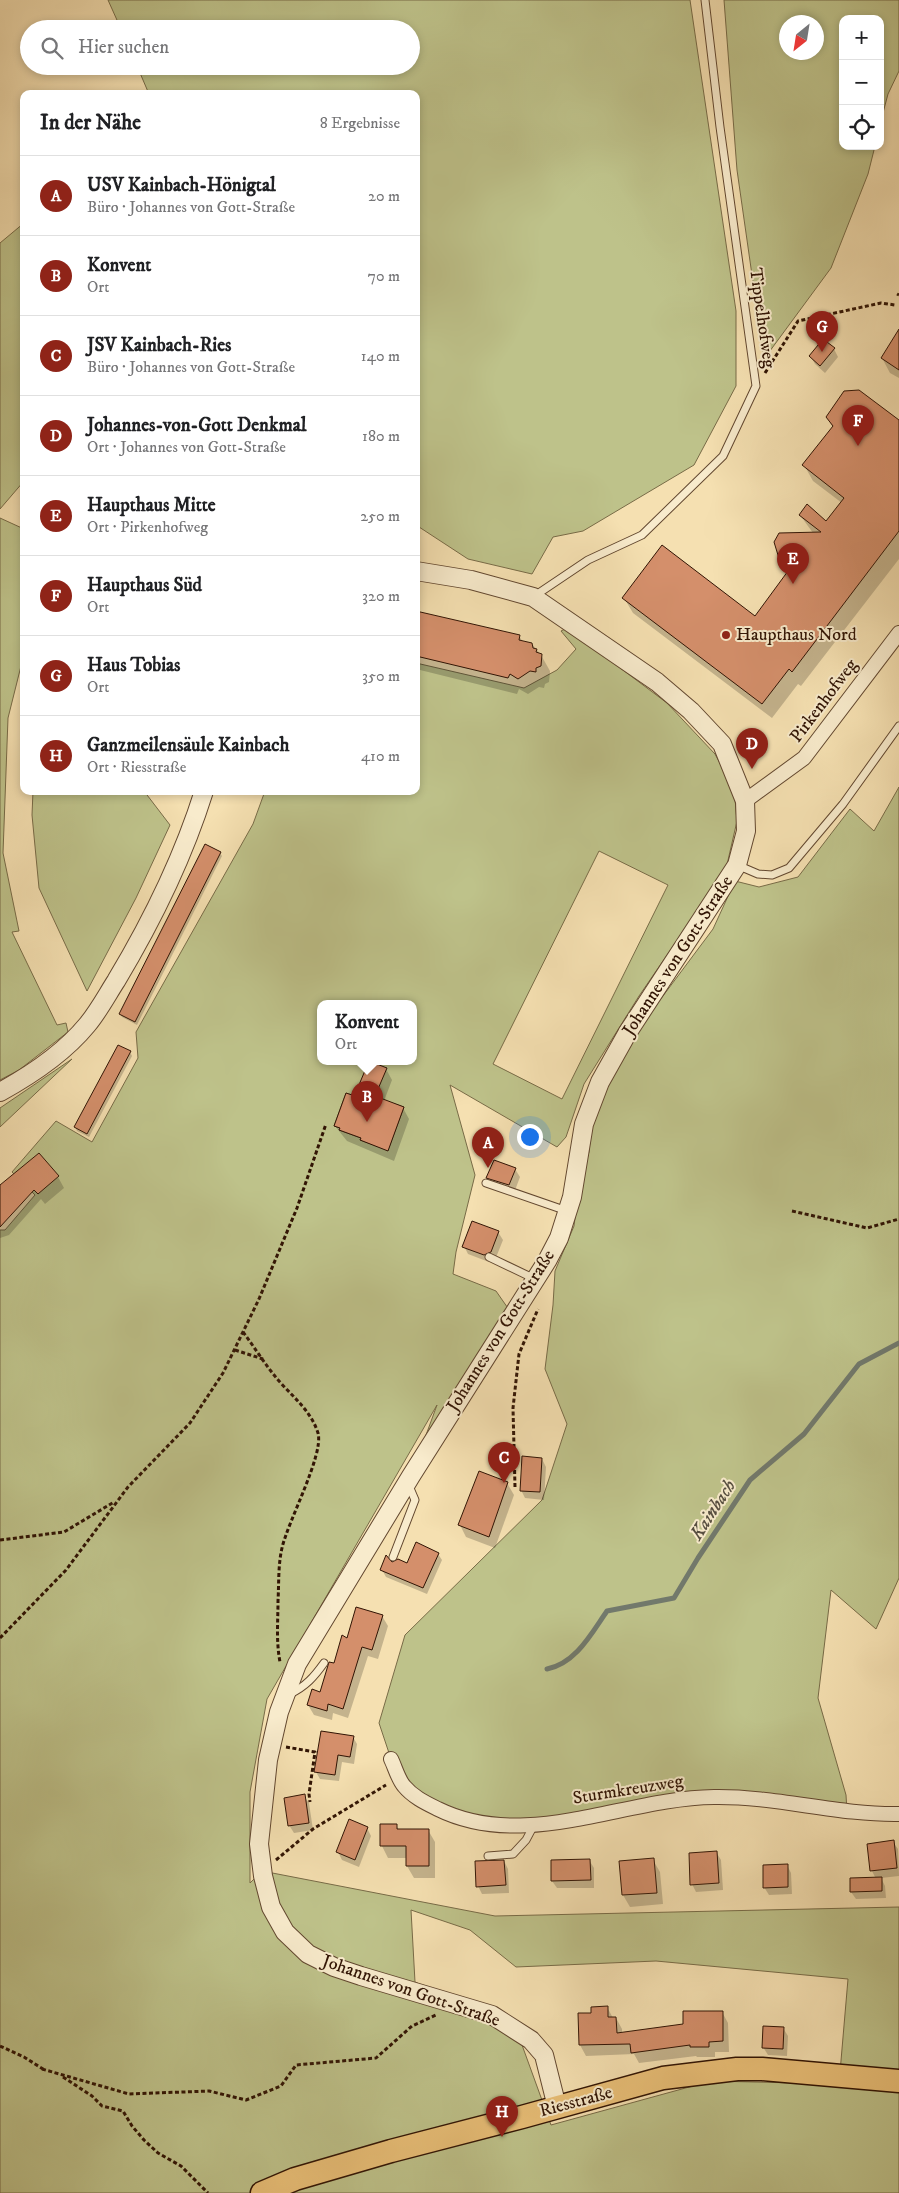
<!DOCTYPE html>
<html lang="de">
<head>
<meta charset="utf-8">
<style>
	:root { --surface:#fff; --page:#f6f6f6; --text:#202124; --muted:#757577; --line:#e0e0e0; --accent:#8f2418 }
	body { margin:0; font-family:"IM FELL DW Pica",serif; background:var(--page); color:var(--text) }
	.controls { position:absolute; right:15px; top:15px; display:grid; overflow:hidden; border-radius:10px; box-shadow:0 2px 8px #0003 }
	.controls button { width:45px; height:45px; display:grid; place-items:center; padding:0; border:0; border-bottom:1px solid var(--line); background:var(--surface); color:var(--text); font:25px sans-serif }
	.compass { position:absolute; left:779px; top:15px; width:45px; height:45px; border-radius:50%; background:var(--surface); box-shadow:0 2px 8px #0003; rotate:210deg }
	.you { position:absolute; left:529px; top:1136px; width:18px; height:18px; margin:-12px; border:4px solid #fff; border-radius:50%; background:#1a73e8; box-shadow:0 0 0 8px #1a73e833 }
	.badge { display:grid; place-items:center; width:32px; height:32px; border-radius:50%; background:var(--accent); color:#fff; font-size:16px; font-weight:700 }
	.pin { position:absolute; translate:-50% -41px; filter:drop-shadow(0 1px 2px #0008) }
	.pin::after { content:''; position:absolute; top:26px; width:18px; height:15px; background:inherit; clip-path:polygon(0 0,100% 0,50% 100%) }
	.popup { position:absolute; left:317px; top:1000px; width:100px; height:65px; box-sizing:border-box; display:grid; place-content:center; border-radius:10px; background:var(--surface); filter:drop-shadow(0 1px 4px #0005); font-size:16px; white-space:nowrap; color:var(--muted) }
	.popup b { font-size:19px; color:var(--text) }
	.popup::after { content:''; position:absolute; left:50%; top:100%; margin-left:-10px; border:10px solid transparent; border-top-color:var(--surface) }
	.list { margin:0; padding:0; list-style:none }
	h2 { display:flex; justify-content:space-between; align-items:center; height:65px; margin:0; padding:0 20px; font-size:21px }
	h2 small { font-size:16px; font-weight:400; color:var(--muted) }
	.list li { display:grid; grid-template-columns:32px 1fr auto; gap:15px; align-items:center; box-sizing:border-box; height:80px; padding:0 20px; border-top:1px solid var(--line) }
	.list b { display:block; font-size:19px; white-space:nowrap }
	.list p { margin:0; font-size:16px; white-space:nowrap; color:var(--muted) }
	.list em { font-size:16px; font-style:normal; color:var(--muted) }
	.icon { flex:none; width:28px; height:28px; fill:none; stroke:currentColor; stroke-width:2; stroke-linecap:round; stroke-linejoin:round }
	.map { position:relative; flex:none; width:899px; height:2193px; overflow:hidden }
	.search { position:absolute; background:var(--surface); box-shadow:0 2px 8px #0003; left:20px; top:20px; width:400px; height:55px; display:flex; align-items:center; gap:12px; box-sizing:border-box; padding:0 18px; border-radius:28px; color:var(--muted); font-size:19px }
	.panel { position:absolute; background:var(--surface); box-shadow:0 2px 8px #0003; left:20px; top:90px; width:400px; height:705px; border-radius:10px }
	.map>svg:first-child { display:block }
	.green { fill:#bec28a; stroke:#786b47; fill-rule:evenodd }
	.shadow { fill:#0003 }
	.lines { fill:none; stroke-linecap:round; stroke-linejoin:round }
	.stream { stroke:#72796c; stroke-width:5 }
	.building { fill:#d48f6b; stroke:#311404 }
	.service-casing { stroke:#62472f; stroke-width:9 }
	.minor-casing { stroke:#62472f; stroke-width:16 }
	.tertiary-casing { stroke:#62472f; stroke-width:20 }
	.primary-casing { stroke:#311404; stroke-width:25 }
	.path { stroke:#311404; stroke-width:3; stroke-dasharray:4 2.5; stroke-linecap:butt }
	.service { stroke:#f8ebcc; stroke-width:7 }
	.minor { stroke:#f8ebcc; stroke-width:14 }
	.tertiary { stroke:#f8ebcc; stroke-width:18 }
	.primary { stroke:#eac078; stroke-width:22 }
	.poi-dot { fill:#8f2418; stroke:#f8ebcc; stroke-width:2 }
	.labels { text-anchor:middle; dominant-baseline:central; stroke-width:4; stroke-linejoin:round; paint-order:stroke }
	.street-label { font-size:18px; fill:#311404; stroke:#f8ebcc }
	.poi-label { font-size:18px; fill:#311404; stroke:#f8ebcc; text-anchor:start }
	.water-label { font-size:19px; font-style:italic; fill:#574f41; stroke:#f8ebcc }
</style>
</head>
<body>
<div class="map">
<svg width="899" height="2193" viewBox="0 0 899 2193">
	<rect width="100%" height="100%" fill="#f5e0b1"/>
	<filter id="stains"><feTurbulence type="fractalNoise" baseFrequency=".004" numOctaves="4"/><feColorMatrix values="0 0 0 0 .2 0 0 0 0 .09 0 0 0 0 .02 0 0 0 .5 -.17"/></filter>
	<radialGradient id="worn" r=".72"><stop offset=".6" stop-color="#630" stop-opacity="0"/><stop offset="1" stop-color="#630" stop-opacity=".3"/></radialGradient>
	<g class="green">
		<polygon points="108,0 690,0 736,311 736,386 694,465 583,531 553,537 532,574 468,559 416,525 416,94 149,94 137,66 411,66 411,29 121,29"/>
		<path d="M724,0h175v71l-11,23 -8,30v-105h-37v127h32l-7,28 -37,94 -67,91 -27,-189zM786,22h30v30h-30z"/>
		<polygon points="24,223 24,481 0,509 0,243"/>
		<polygon points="0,518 24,529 24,654 8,718 3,853 19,931 12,932 57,1025 66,1023 68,1032 19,1070 0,1080"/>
		<path d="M567,628l100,75 48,51 15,28 5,17 2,22 -11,48 -87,127 -55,88 -18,53 -9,10 -107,-62 25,90 -19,77 -3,22 43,17 16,23 -101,162 26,-71 -170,294 -17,93v91l12,-12 233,45 404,-9v286h-899v-963h5l30,-35 -23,-23 44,-51 36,21 46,-84 -2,-26 117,-208 12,-33h151v-128l108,25 33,-18 19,-21 -15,-18zM599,851l69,34 -106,214 -69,-35zM321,1003h92v58h-92zM353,1091l51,16 -16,43 -28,-10 1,-2 -22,-8 1,-2 -6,-2 12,-33 6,2zM411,1910l59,20 46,37 140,-6 192,18 -9,105 -128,-3 -160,44 -29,-80 -30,-30 -77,-33z"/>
		<polygon points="899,787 899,1578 876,1629 831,1590 818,1698 846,1795 847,1812 746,1797 510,1827 419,1800 391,1759 379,1723 405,1635 542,1500 567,1424 545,1369 553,1305 555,1271 574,1226 579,1185 589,1152 591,1126 607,1082 648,1016 713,929 735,881 759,887 798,877 850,809 874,831"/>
		<polygon points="33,791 144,791 170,825 136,898 87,991 39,888 32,815"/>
		<polygon points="72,1059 0,1127 0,1108"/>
	</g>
	<g class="shadow">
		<polygon points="899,331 899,378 890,373 882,358"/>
		<polygon points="834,349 838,357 825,373 815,364 811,357"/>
		<polygon points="827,417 899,422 899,559 801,686 798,684 772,718 633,613 624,598 755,617 788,574 783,564 813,533 800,515 826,522 842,503 813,481 804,465 833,428"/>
		<polygon points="416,612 519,636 523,642 532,644 541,655 550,671 549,682 545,684 544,688 539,687 528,694 519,689 517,694 416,669"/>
		<polygon points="220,853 222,856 137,1025 122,1017 120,1014"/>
		<polygon points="130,1052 132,1056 89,1137 77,1131 75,1127"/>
		<polygon points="386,1069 392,1080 384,1101 403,1108 409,1119 394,1161 347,1141 335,1126 352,1096"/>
		<polygon points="39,1155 58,1177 64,1188 45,1204 41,1199 9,1235 0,1238 0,1195"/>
		<polygon points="495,1161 515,1169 520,1177 514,1193 492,1185 487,1178"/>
		<polygon points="498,1232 503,1240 495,1260 489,1262 468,1254 464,1246"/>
		<polygon points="542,1459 546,1467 544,1500 525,1498 521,1490"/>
		<polygon points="507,1483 514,1495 495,1548 466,1537 460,1525"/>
		<polygon points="438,1554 442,1560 427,1594 386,1577 382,1570 408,1564"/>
		<polygon points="382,1616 388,1626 378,1659 368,1656 348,1718 333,1713 332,1720 314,1715 308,1705 321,1693 348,1639"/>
		<polygon points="353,1737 357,1744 354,1764 342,1762 339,1781 320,1779 316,1772"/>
		<polygon points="304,1796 309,1803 313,1830 294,1833 289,1825"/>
		<polygon points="396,1825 399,1830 428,1830 435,1842 435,1878 414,1878 407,1866 407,1858 388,1858 382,1846"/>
		<polygon points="367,1828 371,1836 359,1867 342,1860 338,1852"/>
		<polygon points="893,1842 898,1849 899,1876 881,1878 885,1886 886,1898 856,1899 851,1892 876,1879 872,1871 868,1845"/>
		<polygon points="716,1852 721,1860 723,1890 696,1892 692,1884"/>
		<polygon points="589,1860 594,1868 594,1888 557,1888 552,1881"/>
		<polygon points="653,1860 660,1872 663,1904 630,1907 623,1895"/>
		<polygon points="504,1861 508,1869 509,1893 482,1894 478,1886"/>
		<polygon points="787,1865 791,1873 792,1894 769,1895 764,1887"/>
		<polygon points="607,2007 613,2018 616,2018 622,2029 622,2033 685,2025 722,2012 728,2023 729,2052 715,2052 715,2057 697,2057 696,2056 639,2063 634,2054 586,2056 580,2045 579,2015 592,2014"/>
		<polygon points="783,2028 788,2036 787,2056 768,2055 763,2047"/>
	</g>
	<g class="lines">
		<path class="stream" d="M547,1669c29,-6 44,-35 60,-58l67,-13 24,-40 52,-78 54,-46 55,-70 40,-21"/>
	</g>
	<g class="building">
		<polygon points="899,329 899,370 881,358"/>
		<polygon points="823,339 835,348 820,366 809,356"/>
		<polygon points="859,390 899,420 899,531 792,672 789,669 762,704 622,598 662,545 755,616 788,571 781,565 774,542 779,533 821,532 799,515 807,504 826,521 844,498 802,465 833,426 826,417 844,391"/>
		<polygon points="416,611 520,635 519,640 532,643 533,648 537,649 536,652 542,654 541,666 536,668 536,672 530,671 518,679 510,674 508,678 416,656"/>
		<polygon points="205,844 221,852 135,1022 119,1014"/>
		<polygon points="118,1045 131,1051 87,1134 74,1127"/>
		<polygon points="369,1061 387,1068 375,1096 404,1107 388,1151 360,1140 361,1138 339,1130 340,1128 334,1126 346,1093 352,1095 353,1091 356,1092"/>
		<polygon points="39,1153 59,1176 38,1194 34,1190 0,1227 0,1185"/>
		<polygon points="494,1160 516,1168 509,1185 486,1178"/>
		<polygon points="472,1221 499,1231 491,1252 484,1255 462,1247"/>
		<polygon points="522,1456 542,1458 540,1492 520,1491"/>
		<polygon points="479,1471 508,1482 489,1537 458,1525"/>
		<polygon points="416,1542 439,1553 423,1588 380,1570 386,1555 392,1562 398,1559 407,1563"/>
		<polygon points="356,1607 383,1615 372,1650 362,1647 343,1709 328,1704 327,1711 307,1705 312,1689 320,1692 329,1662 334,1663 342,1635 347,1638"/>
		<polygon points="321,1731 354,1736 350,1757 338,1755 335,1775 314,1772"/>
		<polygon points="305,1794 309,1823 288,1826 284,1798"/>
		<polygon points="349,1819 368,1827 355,1860 336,1852"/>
		<polygon points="380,1824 397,1824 397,1829 429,1829 429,1866 406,1866 406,1846 380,1846"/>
		<polygon points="894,1840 897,1868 870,1871 867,1844"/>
		<polygon points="717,1851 719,1883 690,1885 689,1853"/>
		<polygon points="654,1858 657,1893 622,1895 619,1861"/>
		<polygon points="590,1859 591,1880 551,1881 551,1860"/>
		<polygon points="504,1860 506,1885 476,1887 475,1861"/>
		<polygon points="788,1864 788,1887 763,1888 763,1865"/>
		<polygon points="882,1877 882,1891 850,1892 850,1878"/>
		<polygon points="608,2006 608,2017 616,2017 617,2033 683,2024 683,2011 723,2011 723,2041 709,2042 709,2047 690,2047 690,2045 631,2053 630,2044 579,2045 578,2013 591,2013 591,2007"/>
		<polygon points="763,2026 784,2027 783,2049 762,2048"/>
	</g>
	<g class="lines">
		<defs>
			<g id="service">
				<polyline points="533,597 588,560 642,535 723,456 756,386 720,127 705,0"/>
				<polyline points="737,865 758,874 772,875 789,868 843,804 899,726"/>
				<polyline points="486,1183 567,1211"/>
				<polyline points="489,1257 535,1279"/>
				<polyline points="393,1557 415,1500 409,1486"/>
				<path d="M290,1694c16,-8 24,-17 34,-31"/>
				<polyline points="488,1856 513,1854 526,1840 534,1825"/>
			</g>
			<g id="minor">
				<polyline points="745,801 804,758 899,633"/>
				<path d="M391,1759c4,8 7,20 13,27 9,11 22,17 34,23 87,43 186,-11 276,-12 62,-1 123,18 185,17"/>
			</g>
			<g id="tertiary">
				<polyline points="416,571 471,580 533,597 657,682 691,711 722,744 745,801 746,831 737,865 628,1032 600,1082 584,1124 572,1197 559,1238 547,1261 411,1476 297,1664 279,1712 268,1760 259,1844 263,1876 271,1907 285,1932 308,1954 334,1967 361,1976 492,2015 531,2040 544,2055 557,2107"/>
				<path d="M0,1092c31,-17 64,-39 87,-67 11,-13 20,-30 29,-44 36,-60 67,-123 88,-190"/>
			</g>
			<polyline id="primary" points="262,2193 295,2179 391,2151 522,2117 663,2078 737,2069 762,2069 899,2081"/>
		</defs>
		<use href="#service" class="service-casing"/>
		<use href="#minor" class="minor-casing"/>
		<use href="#tertiary" class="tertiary-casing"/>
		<use href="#primary" class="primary-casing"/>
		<g class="path">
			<polyline points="897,294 899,295"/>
			<polyline points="765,373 798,321 881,303 895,305"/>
			<polyline points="792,1211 867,1228 899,1219"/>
			<path d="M243,1332c12,16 23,34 36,49 15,17 32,30 39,52 6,22 -30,88 -36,115 -4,17 -3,35 -4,53 0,21 -2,40 2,61"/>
			<polyline points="235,1350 263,1359"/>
			<polyline points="515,1487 513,1408 519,1354 538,1309"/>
			<polyline points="0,1540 64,1532 114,1502"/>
			<polyline points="0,1638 66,1570 128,1487 190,1423 223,1373 259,1299 297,1208 326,1124"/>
			<polyline points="286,1747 315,1752 309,1794 310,1802"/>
			<polyline points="276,1860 313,1829 386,1785"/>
			<polyline points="0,2046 24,2057 43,2069"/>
			<polyline points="42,2069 129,2094 209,2091 246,2100 281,2086 296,2065 376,2058 412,2026 436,2015"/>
			<polyline points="63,2077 92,2096 102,2106 123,2111 132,2126 144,2140 158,2153 181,2166 208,2193"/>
		</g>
		<use href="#service" class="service"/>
		<use href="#minor" class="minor"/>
		<use href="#tertiary" class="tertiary"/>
		<use href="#primary" class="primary"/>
	</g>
	<circle class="poi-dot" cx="726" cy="635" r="5"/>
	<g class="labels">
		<g class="street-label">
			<text transform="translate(762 318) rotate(82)">Tippelhofweg</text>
			<text transform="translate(824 701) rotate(-53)">Pirkenhofweg</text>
			<text transform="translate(678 956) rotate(-57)">Johannes von Gott-Straße</text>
			<text transform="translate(501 1331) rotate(-58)">Johannes von Gott-Straße</text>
			<text transform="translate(628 1790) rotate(-9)">Sturmkreuzweg</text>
			<text transform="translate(411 1991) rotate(19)">Johannes von Gott-Straße</text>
			<text transform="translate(576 2102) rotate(-15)">Riesstraße</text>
		</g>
		<g class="poi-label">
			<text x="736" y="635">Haupthaus Nord</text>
		</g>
		<g class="water-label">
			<text transform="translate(713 1510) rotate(-57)">Kainbach</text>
		</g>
	</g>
	<rect width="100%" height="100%" filter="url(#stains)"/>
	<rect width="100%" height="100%" fill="url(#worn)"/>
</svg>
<div class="controls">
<button>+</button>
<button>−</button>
<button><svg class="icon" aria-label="locate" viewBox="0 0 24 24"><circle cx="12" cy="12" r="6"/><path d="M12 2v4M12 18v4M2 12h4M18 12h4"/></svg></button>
</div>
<svg class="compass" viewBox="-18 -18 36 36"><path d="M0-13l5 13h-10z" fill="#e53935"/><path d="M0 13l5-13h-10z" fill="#757577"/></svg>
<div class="you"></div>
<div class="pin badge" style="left:488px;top:1168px">A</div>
<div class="pin badge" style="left:367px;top:1122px">B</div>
<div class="popup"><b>Konvent</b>Ort</div>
<div class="pin badge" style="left:504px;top:1483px">C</div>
<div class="pin badge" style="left:752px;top:769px">D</div>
<div class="pin badge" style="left:793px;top:584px">E</div>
<div class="pin badge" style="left:858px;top:446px">F</div>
<div class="pin badge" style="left:822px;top:352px">G</div>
<div class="pin badge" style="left:502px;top:2137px">H</div>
<div class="search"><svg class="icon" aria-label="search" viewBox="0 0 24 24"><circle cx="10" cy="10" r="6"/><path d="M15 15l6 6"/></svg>Hier suchen</div>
<section class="panel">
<h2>In der Nähe<small>8 Ergebnisse</small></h2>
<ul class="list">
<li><span class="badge">A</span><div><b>USV Kainbach-Hönigtal</b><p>Büro · Johannes von Gott-Straße</p></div><em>20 m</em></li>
<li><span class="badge">B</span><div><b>Konvent</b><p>Ort</p></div><em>70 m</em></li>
<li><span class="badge">C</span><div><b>JSV Kainbach-Ries</b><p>Büro · Johannes von Gott-Straße</p></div><em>140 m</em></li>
<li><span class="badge">D</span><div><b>Johannes-von-Gott Denkmal</b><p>Ort · Johannes von Gott-Straße</p></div><em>180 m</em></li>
<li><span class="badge">E</span><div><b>Haupthaus Mitte</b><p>Ort · Pirkenhofweg</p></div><em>250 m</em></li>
<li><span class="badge">F</span><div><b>Haupthaus Süd</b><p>Ort</p></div><em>320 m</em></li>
<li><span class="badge">G</span><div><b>Haus Tobias</b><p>Ort</p></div><em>350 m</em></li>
<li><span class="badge">H</span><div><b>Ganzmeilensäule Kainbach</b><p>Ort · Riesstraße</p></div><em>410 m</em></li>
</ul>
</section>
</div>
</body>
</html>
